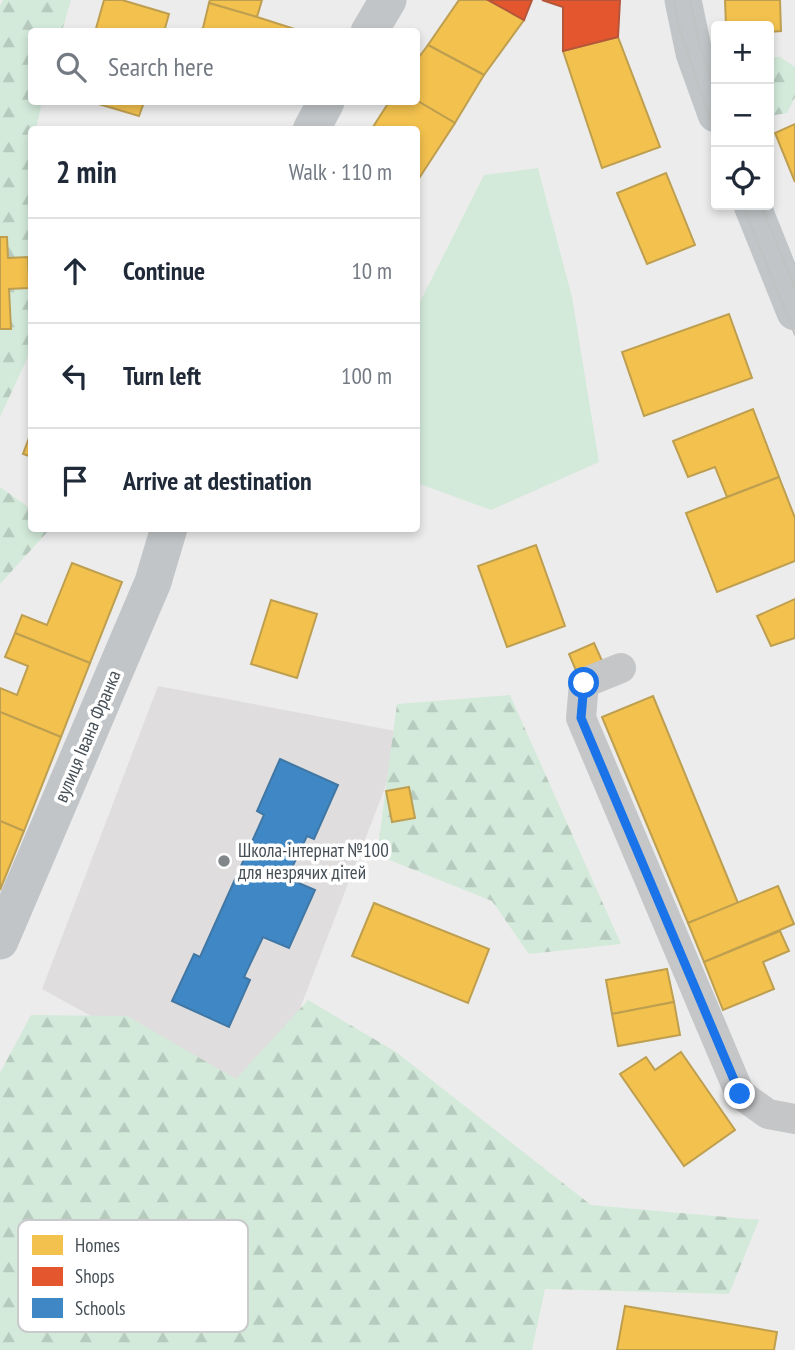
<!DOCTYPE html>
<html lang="en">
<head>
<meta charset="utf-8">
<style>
	:root { --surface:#fff; --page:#f2f2f3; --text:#1f2937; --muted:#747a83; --line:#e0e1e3 }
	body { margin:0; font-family:"PT Sans Narrow",sans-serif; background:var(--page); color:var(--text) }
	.controls { position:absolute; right:21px; top:21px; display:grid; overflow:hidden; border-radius:7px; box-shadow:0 4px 10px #0003 }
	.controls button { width:63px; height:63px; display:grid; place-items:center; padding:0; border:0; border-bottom:2px solid var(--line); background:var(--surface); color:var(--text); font:35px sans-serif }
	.stop { position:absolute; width:21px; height:21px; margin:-16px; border:5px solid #1a73e8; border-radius:50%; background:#fff }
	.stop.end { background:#1a73e8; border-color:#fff; box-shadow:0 2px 7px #0008 }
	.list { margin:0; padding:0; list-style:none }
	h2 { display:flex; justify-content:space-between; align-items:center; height:91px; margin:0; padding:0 28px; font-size:30px }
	h2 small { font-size:23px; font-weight:400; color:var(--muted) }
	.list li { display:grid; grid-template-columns:46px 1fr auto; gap:21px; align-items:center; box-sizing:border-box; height:105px; padding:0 28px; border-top:2px solid var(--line) }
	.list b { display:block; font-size:26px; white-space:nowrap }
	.list em { font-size:23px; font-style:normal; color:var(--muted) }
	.icon { flex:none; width:38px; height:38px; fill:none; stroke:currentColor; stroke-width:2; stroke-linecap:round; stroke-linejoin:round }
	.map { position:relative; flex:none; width:795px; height:1350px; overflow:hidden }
	.search { position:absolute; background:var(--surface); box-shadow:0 4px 10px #0003; left:28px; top:28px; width:392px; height:77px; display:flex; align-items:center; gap:18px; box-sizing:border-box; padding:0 24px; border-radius:7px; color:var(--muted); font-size:26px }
	.panel { position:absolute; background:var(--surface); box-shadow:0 4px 10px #0003; left:28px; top:126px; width:392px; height:406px; border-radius:7px }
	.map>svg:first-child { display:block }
	.education { fill:#dfdddd }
	.green { fill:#d3eada }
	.forest { fill:url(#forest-firs) }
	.homes { fill:#f2c14e; stroke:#be9f50; stroke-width:2 }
	.shops { fill:#e4572e; stroke:#b5553a; stroke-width:2 }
	.schools { fill:#3f88c5; stroke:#4177a4; stroke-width:2 }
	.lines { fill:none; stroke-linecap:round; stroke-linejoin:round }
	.minor { stroke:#c4c6c7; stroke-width:30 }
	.major { stroke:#c2c5c7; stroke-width:37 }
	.tram { stroke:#c0c2c2; stroke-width:2 }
	.route { stroke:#1a73e8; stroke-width:9 }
	.poi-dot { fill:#80868a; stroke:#fff; stroke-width:2.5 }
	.labels { text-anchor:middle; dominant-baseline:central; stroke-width:7; stroke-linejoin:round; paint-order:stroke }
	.street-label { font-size:19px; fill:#464f56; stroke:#fff }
	.poi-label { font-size:19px; fill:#464f56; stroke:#fff; text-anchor:start }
	.key { fill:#fff; stroke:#c8cacc; stroke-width:2 }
	.key-label { font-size:19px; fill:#464f56 }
</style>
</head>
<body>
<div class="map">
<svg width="795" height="1350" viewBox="0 0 795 1350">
	<defs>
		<pattern id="forest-firs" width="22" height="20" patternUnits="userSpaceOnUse" patternTransform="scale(1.75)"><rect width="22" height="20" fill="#d3eada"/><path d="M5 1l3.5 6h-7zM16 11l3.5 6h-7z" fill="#b6cabd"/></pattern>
	</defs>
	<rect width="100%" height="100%" fill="#edecec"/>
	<polygon class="education" points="158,686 406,733 261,1110 42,989"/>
	<polygon class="green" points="538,168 572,297 599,462 491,510 417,483 417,308 484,175"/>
	<g class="forest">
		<polygon points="3,0 71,0 62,31 32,32 32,102 42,102 36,129 32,130 31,350 0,417 0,6"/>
		<polygon points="769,57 780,57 795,67 795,97 787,113 769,116"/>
		<polygon points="0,487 31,509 32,528 50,529 0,584"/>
		<polygon points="510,695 621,944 529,954 492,901 377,855 397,704"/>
		<polygon points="308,1000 396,1052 591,1205 759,1220 729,1294 545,1289 532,1350 0,1350 0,1073 31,1015 127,1016 236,1079"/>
	</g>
	<g class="homes">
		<polygon points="104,0 122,0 169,14 164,32 95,32"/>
		<polygon points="210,0 262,0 257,17 209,3"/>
		<polygon points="459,0 488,0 524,20 484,75 428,45"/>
		<polygon points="725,0 780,0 781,31 769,32 769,26 726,26"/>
		<polygon points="209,3 257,17 304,32 202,32"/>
		<polygon points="618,37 660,147 602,168 563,51"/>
		<polygon points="428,45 484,75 455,123 416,100 416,61"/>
		<polygon points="416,100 455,123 416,183 416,130 371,130 389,102"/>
		<polygon points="92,102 144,102 139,116"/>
		<polygon points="795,124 795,182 775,133"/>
		<polygon points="666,173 695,245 647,264 617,193"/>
		<polygon points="0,237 7,237 8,258 28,257 29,288 9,289 11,329 0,329"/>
		<polygon points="729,314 752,378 644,416 622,352"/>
		<polygon points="753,409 779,477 727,497 715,467 688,477 673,441"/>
		<polygon points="32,430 32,457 23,454"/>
		<polygon points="779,477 795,518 795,561 717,592 686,513"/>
		<polygon points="536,545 565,626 507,647 478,566"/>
		<polygon points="72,563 122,582 90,663 15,633 22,615 47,625"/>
		<polygon points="795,599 795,638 771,646 757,616"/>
		<polygon points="271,600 317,614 297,678 251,664"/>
		<polygon points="15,633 90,663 61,737 0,712 0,688 17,695 28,666 5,657"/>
		<polygon points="594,643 603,663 577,673 569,654"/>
		<polygon points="653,696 738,903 688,923 602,717"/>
		<polygon points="0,712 61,737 24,831 0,821"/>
		<polygon points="409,787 415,818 392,822 386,791"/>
		<polygon points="0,821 24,831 0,890"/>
		<polygon points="778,886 794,924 704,962 688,923"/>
		<polygon points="374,903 489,949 468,1003 352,956"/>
		<polygon points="780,931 789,951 763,962 774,989 723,1010 704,962"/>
		<polygon points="667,969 674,1002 612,1014 606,980"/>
		<polygon points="674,1002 680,1035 618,1046 612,1014"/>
		<polygon points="681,1052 735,1130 684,1166 620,1074 646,1057 655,1070"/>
		<polygon points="625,1306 777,1332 774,1350 617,1350"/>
	</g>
	<g class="shops">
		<polygon points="488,0 532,0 524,20"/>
		<polygon points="542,0 620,0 618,37 563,51 563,7"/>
	</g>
	<polygon class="schools" points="280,759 338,785 314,839 307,836 287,878 315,890 289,948 263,937 244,977 250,980 229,1027 172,1001 194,954 200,957 264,815 257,811"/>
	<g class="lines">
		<polyline class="minor" points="621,668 584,683 581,718 740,1094 768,1114 795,1119"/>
		<g class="major">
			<polyline points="683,0 694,53 716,114"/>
			<polyline points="369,32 388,0"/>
			<polyline points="311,130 326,102"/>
			<polyline points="752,205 795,312"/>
			<polyline points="0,941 153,582 169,528"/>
		</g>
		<g class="tram">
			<polyline points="675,0 676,18 716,137"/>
			<polyline points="690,0 701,50 716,92"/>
			<polyline points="743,205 795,335"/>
			<polyline points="761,205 795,288"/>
		</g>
	</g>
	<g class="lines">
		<polyline class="route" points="584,683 581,718 740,1094"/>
	</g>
	<circle class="poi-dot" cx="224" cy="861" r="7"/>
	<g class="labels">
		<g class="street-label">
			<text transform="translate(87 736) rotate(-67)">вулиця Івана Франка</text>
		</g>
		<g class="poi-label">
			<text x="238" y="850">Школа-інтернат №100<tspan x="238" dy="22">для незрячих дітей</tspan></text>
		</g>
	</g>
	<rect x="18" y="1220" width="230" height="112" rx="10" class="key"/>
	<rect x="32" y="1235" width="31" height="20" fill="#f2c14e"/>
	<rect x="32" y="1267" width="31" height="19" fill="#e4572e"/>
	<rect x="32" y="1298" width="31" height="20" fill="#3f88c5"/>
	<g class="key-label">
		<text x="75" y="1252">Homes</text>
		<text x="75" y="1283">Shops</text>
		<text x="75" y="1315">Schools</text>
	</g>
</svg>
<div class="controls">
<button>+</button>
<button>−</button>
<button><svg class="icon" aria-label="locate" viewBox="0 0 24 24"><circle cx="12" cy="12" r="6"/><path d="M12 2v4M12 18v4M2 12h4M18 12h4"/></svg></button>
</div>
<div class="stop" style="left:584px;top:683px"></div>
<div class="stop end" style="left:740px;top:1094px"></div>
<div class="search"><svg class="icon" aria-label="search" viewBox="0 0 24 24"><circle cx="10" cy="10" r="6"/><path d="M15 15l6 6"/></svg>Search here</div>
<section class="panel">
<h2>2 min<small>Walk · 110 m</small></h2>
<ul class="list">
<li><svg class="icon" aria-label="ahead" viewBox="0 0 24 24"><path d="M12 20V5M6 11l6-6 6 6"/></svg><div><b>Continue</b></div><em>10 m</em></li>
<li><svg class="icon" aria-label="left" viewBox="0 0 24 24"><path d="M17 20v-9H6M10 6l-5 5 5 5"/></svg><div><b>Turn left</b></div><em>100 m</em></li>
<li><svg class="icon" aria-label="arrive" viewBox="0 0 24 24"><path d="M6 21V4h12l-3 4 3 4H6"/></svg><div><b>Arrive at destination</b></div></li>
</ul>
</section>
</div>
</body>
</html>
